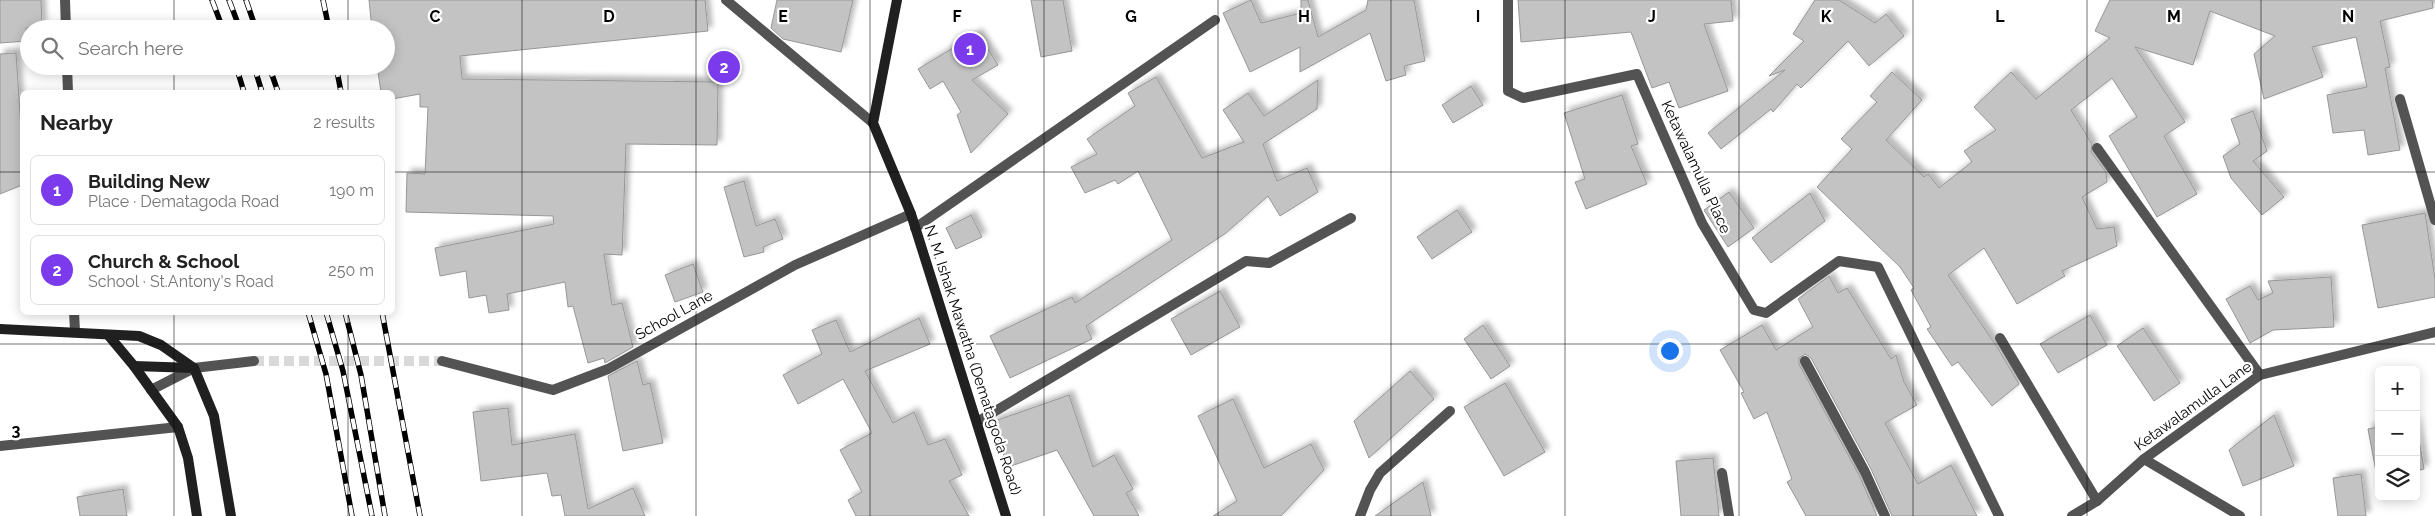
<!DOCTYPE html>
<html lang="en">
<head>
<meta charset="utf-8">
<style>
	:root { --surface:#fff; --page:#f6f6f6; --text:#222; --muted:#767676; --line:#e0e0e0; --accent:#7c3aed }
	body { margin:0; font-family:Raleway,sans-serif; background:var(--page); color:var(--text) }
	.controls { position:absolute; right:15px; bottom:15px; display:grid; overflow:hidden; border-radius:8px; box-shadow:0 2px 12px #0003 }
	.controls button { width:45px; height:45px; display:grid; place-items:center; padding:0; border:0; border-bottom:1px solid var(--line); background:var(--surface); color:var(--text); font:25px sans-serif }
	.you { position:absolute; left:1669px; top:350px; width:18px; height:18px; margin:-12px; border:4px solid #fff; border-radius:50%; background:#1a73e8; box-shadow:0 0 0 8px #1a73e833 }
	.badge { display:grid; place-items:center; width:32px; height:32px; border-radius:50%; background:var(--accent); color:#fff; font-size:16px; font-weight:700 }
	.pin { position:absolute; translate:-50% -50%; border:2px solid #fff; box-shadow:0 1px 5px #0006 }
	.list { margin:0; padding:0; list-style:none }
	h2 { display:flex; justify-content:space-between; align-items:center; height:65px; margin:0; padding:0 20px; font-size:21px }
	h2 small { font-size:16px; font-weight:400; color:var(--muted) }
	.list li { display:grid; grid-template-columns:32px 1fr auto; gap:15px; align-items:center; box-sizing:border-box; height:70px; margin:0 10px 10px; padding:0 10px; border:1px solid var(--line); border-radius:8px }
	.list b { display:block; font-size:19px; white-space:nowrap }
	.list p { margin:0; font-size:16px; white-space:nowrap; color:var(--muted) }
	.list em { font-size:16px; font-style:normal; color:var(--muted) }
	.icon { flex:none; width:28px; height:28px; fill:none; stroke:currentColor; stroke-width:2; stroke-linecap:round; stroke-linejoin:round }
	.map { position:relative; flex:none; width:2435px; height:516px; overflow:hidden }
	.search { position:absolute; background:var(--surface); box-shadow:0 2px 12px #0003; left:20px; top:20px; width:375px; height:55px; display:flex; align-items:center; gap:12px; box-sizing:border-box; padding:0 18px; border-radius:28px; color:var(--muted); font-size:19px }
	.panel { position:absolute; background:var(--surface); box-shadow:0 2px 12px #0003; left:20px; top:90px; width:375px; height:225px; border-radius:8px }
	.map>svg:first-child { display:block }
	.building { fill:#c3c3c3; stroke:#979797; filter:url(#shadow) }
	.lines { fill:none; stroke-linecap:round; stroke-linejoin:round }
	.street-tunnel { stroke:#d9d9d9; stroke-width:10; stroke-dasharray:10 5; stroke-linecap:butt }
	.street { stroke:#535353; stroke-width:10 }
	.secondary { stroke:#202020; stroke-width:10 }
	.rail-casing { stroke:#000; stroke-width:5.5 }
	.rail { stroke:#fff; stroke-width:4; stroke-dasharray:11; stroke-linecap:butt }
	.grid { fill:none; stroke:#000; stroke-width:1; stroke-opacity:0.55 }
	.labels { text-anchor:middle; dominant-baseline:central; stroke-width:4.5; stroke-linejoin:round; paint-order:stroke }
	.street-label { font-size:15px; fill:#000; stroke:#fff }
	.grid-label { font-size:16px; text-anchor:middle; font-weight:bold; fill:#000; stroke:#fff; stroke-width:4.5; stroke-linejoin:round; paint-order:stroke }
</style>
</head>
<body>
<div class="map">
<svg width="2435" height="516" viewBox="0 0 2435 516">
	<defs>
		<filter id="shadow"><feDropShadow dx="4.5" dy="-4.5" stdDeviation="2.5" flood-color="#0004"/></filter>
	</defs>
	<rect width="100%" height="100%" fill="#fff"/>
	<g class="building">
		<polygon points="0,0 41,0 42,26 26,28 27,41 0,43"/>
		<polygon points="369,0 705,0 708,31 460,56 462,79 718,82 717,145 626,144 622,255 604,254 612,305 622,303 633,347 605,363 604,358 588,363 573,306 568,307 565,282 507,294 509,310 489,313 486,295 469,298 466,271 440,276 435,248 554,224 553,216 406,212 407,173 425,174 428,107 420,107 420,94 392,99 392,92 381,92 377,66 386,66 386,29 372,29"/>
		<polygon points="777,0 853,0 841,52 783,39 771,28"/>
		<polygon points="1031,0 1063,0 1072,51 1041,57"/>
		<polygon points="1251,0 1261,23 1301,13 1301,0 1308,0 1318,37 1366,10 1368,0 1414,0 1425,61 1404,66 1406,75 1386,81 1370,33 1300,72 1300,47 1250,72 1223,13"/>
		<polygon points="1518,0 1731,0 1733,21 1704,24 1728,91 1679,108 1669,82 1652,88 1631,32 1521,42"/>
		<polygon points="1815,0 1839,0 1875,23 1886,14 1904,36 1869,66 1848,41 1801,88 1797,84 1773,112 1771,109 1721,149 1708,133 1785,70 1769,76 1804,41 1793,34"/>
		<polygon points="2110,0 2432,0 2433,8 2380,21 2390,67 2385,68 2400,150 2368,155 2364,130 2333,133 2327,95 2367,87 2356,37 2312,47 2323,77 2264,99 2254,54 2275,36 2210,11 2193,65 2135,47 2185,122 2164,136 2197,194 2157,217 2109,136 2137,117 2112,78 2071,110 2092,144 2091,152 2106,172 2107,182 2082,197 2097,229 2114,227 2117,246 2062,271 2065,276 2017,304 1984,248 1948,275 1997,347 2019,384 1992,406 1958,362 1952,366 1927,329 1931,327 1911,290 1914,288 1900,267 1817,187 1852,149 1841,139 1877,102 1870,96 1892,72 1922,100 1886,140 1924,177 1928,174 1939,188 1972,162 1964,151 1996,130 1974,107 2011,72 2036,99 2110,38 2095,31"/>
		<polygon points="978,33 998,65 972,80 1008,114 971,153 957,115 961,112 943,81 930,89 918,69"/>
		<polygon points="16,53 22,143 22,185 0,194 0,54"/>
		<polygon points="1156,77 1202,158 1244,142 1223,110 1248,93 1264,116 1318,80 1317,109 1263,144 1277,181 1307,168 1318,192 1280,216 1268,196 1226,233 1086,326 1092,339 1010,378 990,336 1072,297 1075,303 1172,240 1138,171 1118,184 1115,180 1085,193 1071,167 1097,154 1087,139 1135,106 1128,93"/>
		<polygon points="1471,86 1483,105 1453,123 1442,105"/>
		<polygon points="1622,95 1638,144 1631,146 1647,184 1586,209 1575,182 1585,179 1564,113"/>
		<polygon points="2253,111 2267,151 2253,161 2284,197 2262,215 2231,178 2223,156 2240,144 2231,119"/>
		<polygon points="744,181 756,226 775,219 783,239 763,247 764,252 744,257 724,187"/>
		<polygon points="1729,192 1754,228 1728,247 1704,210"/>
		<polygon points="1810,193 1825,221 1771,263 1752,238"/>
		<polygon points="1457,210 1472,232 1432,259 1417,237"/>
		<polygon points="2425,213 2435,279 2435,297 2378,308 2362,225"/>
		<polygon points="971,215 982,237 956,249 946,228"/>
		<polygon points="693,264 703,292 675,302 665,275"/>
		<polygon points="1829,276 1838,293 1847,288 1891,359 1896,355 1904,382 1917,405 1885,423 1918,484 1951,465 1977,516 1892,516 1871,469 1811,358 1805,354 1799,358 1799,364 1859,475 1877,516 1806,516 1787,482 1792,479 1767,412 1754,419 1741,393 1744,392 1720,350 1762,325 1776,350 1813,327 1798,299"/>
		<polygon points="2331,277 2334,327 2273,330 2250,343 2226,299 2250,286 2258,300 2273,293 2268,281"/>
		<polygon points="1220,291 1240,327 1191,355 1171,319"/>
		<polygon points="2090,315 2107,345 2058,373 2040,344"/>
		<polygon points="919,318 930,344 865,371 893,423 914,412 928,445 945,439 962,475 949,481 969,516 856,516 848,500 862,492 840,450 872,433 843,379 798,404 783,375 822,354 812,330 836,320 850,352"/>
		<polygon points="1483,325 1510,366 1491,379 1464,339"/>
		<polygon points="2143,328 2180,383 2154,401 2117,346"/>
		<polygon points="637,361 643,385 650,383 663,443 623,451 608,376"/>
		<polygon points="1410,371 1434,399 1369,458 1354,421"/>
		<polygon points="1505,383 1545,452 1504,476 1464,407"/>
		<polygon points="1069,395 1093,467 1114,455 1133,489 1126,493 1139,516 1094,516 1057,450 1008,467 992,422"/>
		<polygon points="1233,399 1264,468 1311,444 1324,470 1281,516 1213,516 1237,501 1198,416"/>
		<polygon points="508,408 512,445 575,434 588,509 633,488 645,516 565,516 561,495 552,496 547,473 481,481 473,412"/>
		<polygon points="2274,415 2294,466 2243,486 2229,450"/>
		<polygon points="2416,422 2424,469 2416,471"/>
		<polygon points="2379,427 2379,477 2377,477 2368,429"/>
		<polygon points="1713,458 1719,516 1681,516 1676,461"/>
		<polygon points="2361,474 2366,516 2338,516 2333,478"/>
		<polygon points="1423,482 1431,516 1375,516"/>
		<polygon points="123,489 127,516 80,516 77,497"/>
	</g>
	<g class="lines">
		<polyline class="street-tunnel" points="254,361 442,361"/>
		<g class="street">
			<polyline points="65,0 66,29"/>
			<polyline points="726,0 873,123"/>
			<polyline points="1508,0 1508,91 1523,98 1637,74 1702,223 1754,310 1766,313 1839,261 1878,267 1999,516"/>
			<polyline points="67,66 68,92"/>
			<polyline points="2400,99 2435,220"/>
			<polyline points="2097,148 2260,375"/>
			<polyline points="915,228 1215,20"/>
			<polyline points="74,312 75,331"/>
			<polyline points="2000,338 2097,501"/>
			<polyline points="442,361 553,390 608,369 795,265 911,214"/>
			<polyline points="1805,361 1865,472 1885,516"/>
			<polyline points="151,390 194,368 254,361"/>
			<polyline points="977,422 1246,261 1269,263 1351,218"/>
			<polyline points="0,446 178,427"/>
			<polyline points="2144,459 2240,516"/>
			<polyline points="1722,473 1729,516"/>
			<polyline points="1360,516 1370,490 1380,473 1450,411"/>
			<polyline points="2072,516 2097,501 2144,459 2260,375 2435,332"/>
		</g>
		<g class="secondary">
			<polyline points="897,0 873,123 911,214 1006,516"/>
			<polyline points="0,329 139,336 161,345 194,368 214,416 231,516"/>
			<polyline points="109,336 134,366 178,427 188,458 197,516"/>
			<polyline points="134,366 194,368"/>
		</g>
		<defs>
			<g id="rail">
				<polyline points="212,0 223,29"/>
				<polyline points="229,0 240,29"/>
				<polyline points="246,0 256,29"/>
				<polyline points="323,0 329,29"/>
				<polyline points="236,66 244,92"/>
				<polyline points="254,66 262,92"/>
				<polyline points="269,66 278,92"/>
				<polyline points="336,66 341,92"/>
				<polyline points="308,312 326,374 352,516"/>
				<polyline points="326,312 343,371 372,516"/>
				<polyline points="345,312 361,375 385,516"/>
				<polyline points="382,312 420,516"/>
			</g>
		</defs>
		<use href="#rail" class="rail-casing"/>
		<use href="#rail" class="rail"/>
	</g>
	<path class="grid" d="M174,0v29M348,0v29M522,0v516M696,0v516M870,0v516M1044,0v516M1218,0v516M1391,0v516M1565,0v516M1739,0v516M1913,0v516M2087,0v516M2261,0v516M174,66v26M348,66v26M0,172h22M392,172h2043M174,312v204M348,312v204M0,344h2435"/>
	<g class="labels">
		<g class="street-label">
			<text transform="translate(1696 167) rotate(65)">Ketawalamulla Place</text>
			<text transform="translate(674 315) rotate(-29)">School Lane</text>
			<text transform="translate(973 360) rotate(72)">N. M. Ishak Mawatha (Dematagoda Road)</text>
			<text transform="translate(2193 406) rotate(-36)">Ketawalamulla Lane</text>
		</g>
	</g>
	<g class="grid-label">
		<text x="435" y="22">C</text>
		<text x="609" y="22">D</text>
		<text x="783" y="22">E</text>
		<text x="957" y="22">F</text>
		<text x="1131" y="22">G</text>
		<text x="1304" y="22">H</text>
		<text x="1478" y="22">I</text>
		<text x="1652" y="22">J</text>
		<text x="1826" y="22">K</text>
		<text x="2000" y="22">L</text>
		<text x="2174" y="22">M</text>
		<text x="2348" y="22">N</text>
		<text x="16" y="436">3</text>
	</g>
</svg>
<div class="controls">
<button>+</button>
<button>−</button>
<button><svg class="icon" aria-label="layers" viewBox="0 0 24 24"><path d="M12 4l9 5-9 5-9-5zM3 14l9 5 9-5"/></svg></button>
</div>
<div class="you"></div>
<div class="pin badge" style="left:970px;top:49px">1</div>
<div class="pin badge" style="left:724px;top:67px">2</div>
<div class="search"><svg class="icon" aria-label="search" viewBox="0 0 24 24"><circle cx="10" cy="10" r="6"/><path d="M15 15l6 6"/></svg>Search here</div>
<section class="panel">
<h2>Nearby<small>2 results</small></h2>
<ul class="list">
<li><span class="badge">1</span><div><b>Building New</b><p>Place · Dematagoda Road</p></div><em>190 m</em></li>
<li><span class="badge">2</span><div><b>Church &amp; School</b><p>School · St.Antony's Road</p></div><em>250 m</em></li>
</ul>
</section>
</div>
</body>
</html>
